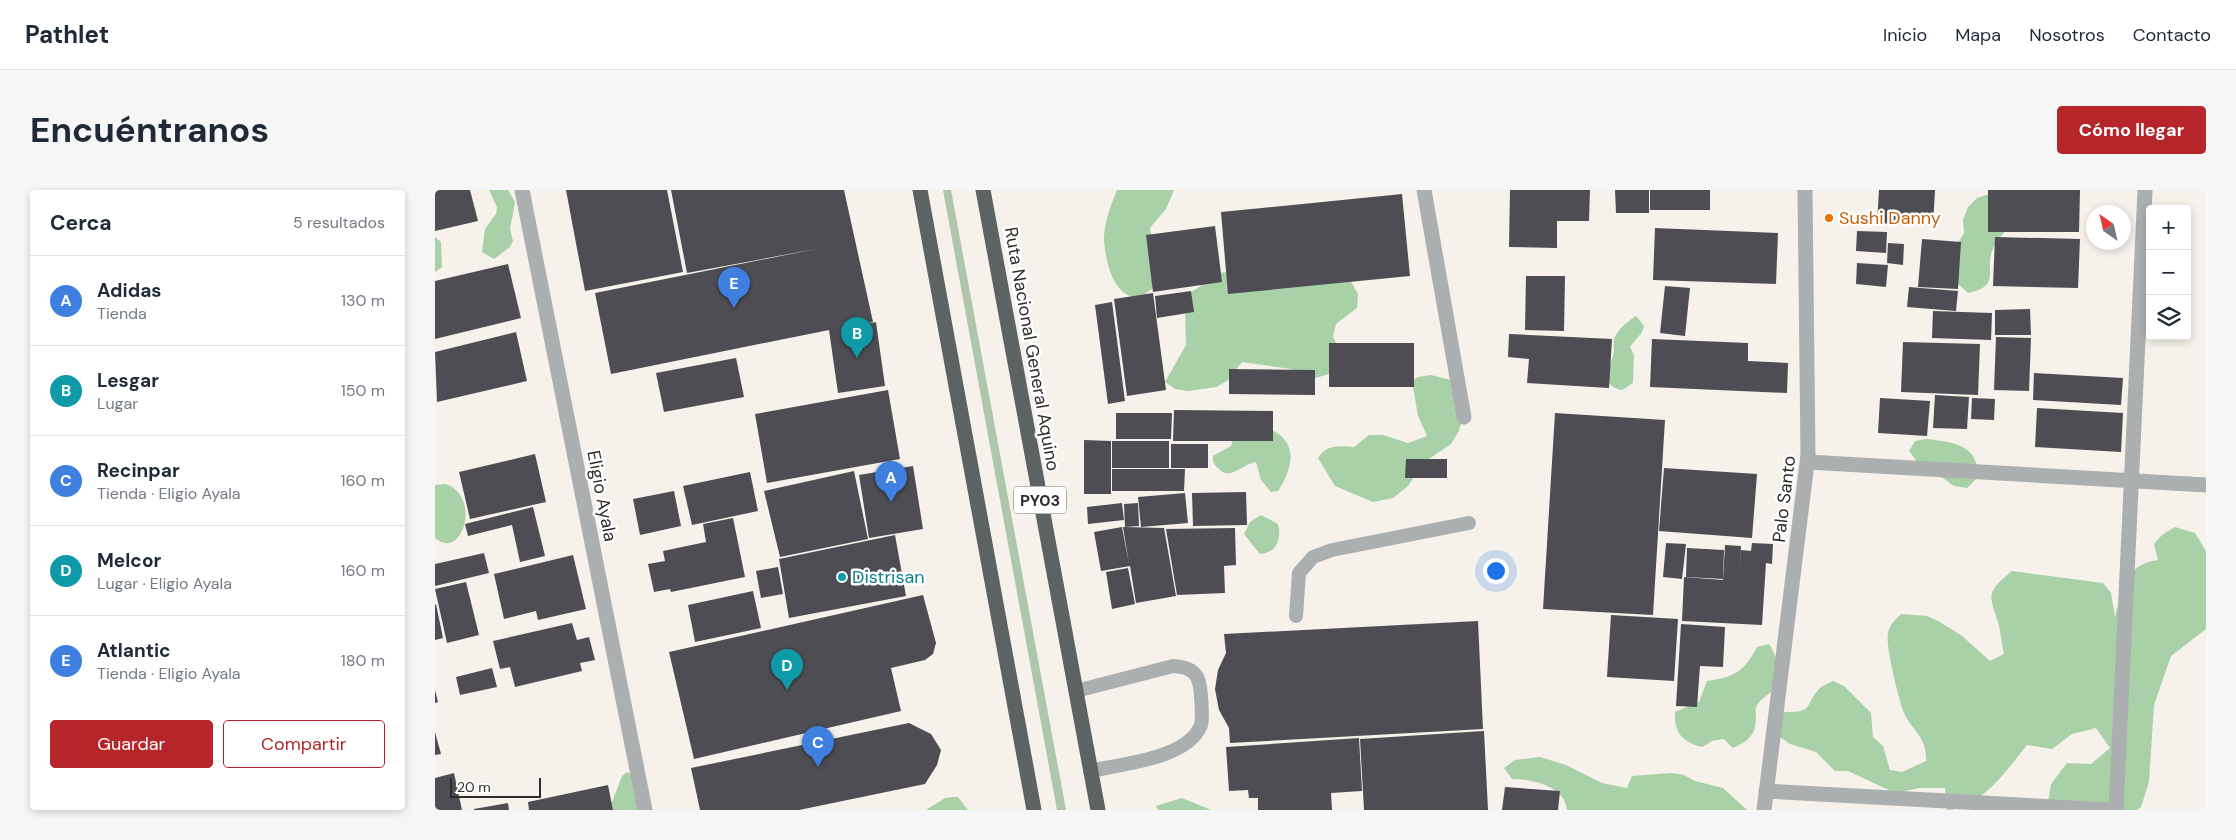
<!DOCTYPE html>
<html lang="es">
<head>
<meta charset="utf-8">
<style>
	:root { --surface:#fff; --page:#f6f6f7; --text:#1f2937; --muted:#747a83; --line:#e0e1e3; --accent:#b52529 }
	body { margin:0; font-family:"DM Sans",sans-serif; background:var(--page); color:var(--text) }
	.controls { position:absolute; right:15px; top:15px; display:grid; overflow:hidden; border-radius:5px; box-shadow:0 2px 8px #0003 }
	.controls button { width:45px; height:45px; display:grid; place-items:center; padding:0; border:0; border-bottom:1px solid var(--line); background:var(--surface); color:var(--text); font:25px sans-serif }
	.compass { position:absolute; left:1651px; top:15px; width:45px; height:45px; border-radius:50%; background:var(--surface); box-shadow:0 2px 8px #0003; rotate:326deg }
	.scale { position:absolute; left:15px; bottom:12px; width:91px; box-sizing:border-box; padding-left:5px; border:2px solid #2e2c2a; border-top:0; font-size:14px; line-height:18px; white-space:nowrap; color:#2e2c2a; -webkit-text-stroke:4px #fff; paint-order:stroke }
	.you { position:absolute; left:1060px; top:380px; width:18px; height:18px; margin:-12px; border:4px solid #fff; border-radius:50%; background:#1a73e8; box-shadow:0 0 0 8px #1a73e833 }
	.badge { display:grid; place-items:center; width:32px; height:32px; border-radius:50%; background:var(--accent); color:#fff; font-size:16px; font-weight:700 }
	.pin { position:absolute; translate:-50% -41px; filter:drop-shadow(0 1px 2px #0008) }
	.pin::after { content:''; position:absolute; top:26px; width:18px; height:15px; background:inherit; clip-path:polygon(0 0,100% 0,50% 100%) }
	.list { margin:0; padding:0; list-style:none }
	h2 { display:flex; justify-content:space-between; align-items:center; height:65px; margin:0; padding:0 20px; font-size:21px }
	h2 small { font-size:16px; font-weight:400; color:var(--muted) }
	.list li { display:grid; grid-template-columns:32px 1fr auto; gap:15px; align-items:center; box-sizing:border-box; height:90px; padding:0 20px; border-top:1px solid var(--line) }
	.list b { display:block; font-size:19px; white-space:nowrap }
	.list p { margin:0; font-size:16px; white-space:nowrap; color:var(--muted) }
	.list em { font-size:16px; font-style:normal; color:var(--muted) }
	.actions { display:flex; gap:10px; padding:15px 20px }
	.actions a { flex:1; padding:11px 0; border:1px solid var(--accent); border-radius:5px; text-align:center; font-size:18px; color:var(--accent) }
	.actions .main { background:var(--accent); color:#fff }
	.icon { flex:none; width:28px; height:28px; fill:none; stroke:currentColor; stroke-width:2; stroke-linecap:round; stroke-linejoin:round }
	.map { position:relative; flex:none; width:1771px; height:620px; overflow:hidden; border-radius:5px }
	header { display:flex; align-items:center; gap:30px; box-sizing:border-box; height:70px; padding:0 25px; background:var(--surface); border-bottom:1px solid var(--line) }
	header strong { font-size:24px }
	nav { display:flex; gap:28px; margin-inline-start:auto; font-size:18px }
	.intro { display:flex; align-items:center; justify-content:space-between; box-sizing:border-box; height:120px; padding:0 30px }
	h1 { margin:0; font-size:35px }
	.button { padding:12px 22px; border-radius:5px; background:var(--accent); color:#fff; font-size:18px; font-weight:700 }
	main { display:flex; gap:30px; padding:0 30px }
	aside { flex:1; background:var(--surface); border-radius:5px; box-shadow:0 2px 8px #0003 }
	.map>svg:first-child { display:block }
	.green { fill:#adc6ac }
	.forest { fill:#a8d1a7 }
	.building { fill:#4e4d53 }
	.lines { fill:none; stroke-linecap:round; stroke-linejoin:round }
	.lane { stroke:#abafaf; stroke-width:14 }
	.street { stroke:#abafaf; stroke-width:15 }
	.highway { stroke:#5c6463; stroke-width:15 }
	.food-dot { fill:#e8710a; stroke:#fff; stroke-width:2 }
	.culture-dot { fill:#0f9aa8; stroke:#fff; stroke-width:2 }
	.labels { text-anchor:middle; dominant-baseline:central; stroke-width:5; stroke-linejoin:round; paint-order:stroke }
	.shield { fill:#fff; stroke:#6d6b6a; stroke-width:1 }
	.shield-label { font-size:16px; font-weight:bold; fill:#2e2c2a }
	.food-label { font-size:18px; fill:#c56008; stroke:#fff; text-anchor:start }
	.street-label { font-size:18px; fill:#2e2c2a; stroke:#fff }
	.culture-label { font-size:18px; fill:#0d838f; stroke:#fff; text-anchor:start }
</style>
</head>
<body>
<header>
<strong>Pathlet</strong>
<nav><a>Inicio</a><a>Mapa</a><a>Nosotros</a><a>Contacto</a></nav>
</header>
<div class="intro"><h1>Encuéntranos</h1><a class="button">Cómo llegar</a></div>
<main>
<aside>
<h2>Cerca<small>5 resultados</small></h2>
<ul class="list">
<li><span class="badge" style="background:#3f7fe0">A</span><div><b>Adidas</b><p>Tienda</p></div><em>130 m</em></li>
<li><span class="badge" style="background:#0f9aa8">B</span><div><b>Lesgar</b><p>Lugar</p></div><em>150 m</em></li>
<li><span class="badge" style="background:#3f7fe0">C</span><div><b>Recinpar</b><p>Tienda · Eligio Ayala</p></div><em>160 m</em></li>
<li><span class="badge" style="background:#0f9aa8">D</span><div><b>Melcor</b><p>Lugar · Eligio Ayala</p></div><em>160 m</em></li>
<li><span class="badge" style="background:#3f7fe0">E</span><div><b>Atlantic</b><p>Tienda · Eligio Ayala</p></div><em>180 m</em></li>
</ul>
<div class="actions"><a class="main">Guardar</a><a>Compartir</a></div>
</aside>
<div class="map">
<svg width="1771" height="620" viewBox="0 0 1771 620">
	<rect width="100%" height="100%" fill="#f6f1eb"/>
	<polygon class="green" points="508,0 516,0 631,620 622,620"/>
	<g class="forest">
		<polygon points="54,0 73,0 80,12 75,39 78,51 75,57 59,69 47,62 50,39 61,24 62,17"/>
		<path d="M682,0h57l-8,19 -16,19 11,54 -20,15c-5,0 -11,0 -15,-3 -16,-10 -21,-38 -22,-55 0,-17 7,-34 13,-49z"/>
		<path d="M1554,4l24,28c-7,10 -17,17 -21,29 -7,21 9,35 -24,42l-11,-10v-38l7,-12 -1,-13 5,-13 9,-9z"/>
		<polygon points="0,47 6,52 7,77 0,82"/>
		<polygon points="910,81 923,104 922,118 901,134 898,147 910,169 904,181 881,188 856,179 807,172 792,191 781,197 753,201 740,199 730,192 751,155 750,116 753,104 788,82 841,94"/>
		<path d="M1201,126l8,10 -2,6 -12,15 4,8 -1,28 -11,7c-25,-5 -10,-24 -8,-39 0,-4 -1,-8 0,-12 3,-9 14,-18 22,-23z"/>
		<path d="M996,185l20,5 11,39 -3,12 -8,13 -28,19 -15,23 -15,12 -20,4 -38,-16 -17,-28c9,-14 21,-12 36,-11l15,-12h14l25,8 19,-7 -9,-20 -6,-35 6,-4z"/>
		<path d="M835,239c29,13 23,39 8,62l-7,1 -10,-12 -5,-18c-18,3 -27,24 -43,0v-6l18,-10 2,-6z"/>
		<path d="M1492,249c26,3 54,6 50,39l-10,10 -13,-2 -11,-8 -19,-7 -15,-20 6,-10z"/>
		<path d="M10,294c37,11 18,78 -10,54v-53z"/>
		<path d="M826,325l17,9c4,14 -1,29 -18,30l-16,-20 6,-12z"/>
		<path d="M1740,337l20,6 11,18v78l-35,27 -17,49 -5,77 -8,25 -4,3h-85l-5,-2 4,-24 16,-21 24,1 19,-16 -14,-20 -24,6 -20,15 -25,-4c-19,23 -47,65 -80,65l-2,-22h-25l-25,5 -47,-22h-13l-19,-19 -26,-8 -20,-14 12,-18c35,1 21,-8 39,-25 3,-2 8,-4 12,-6l11,5 27,27 2,24 10,9 7,24 12,2 24,-11c1,-24 -13,-29 -22,-48 -5,-13 -19,-68 -16,-80 2,-9 7,-13 13,-19l26,2 11,5 23,14 29,26 14,-7c-2,-9 -3,-19 -5,-28 -9,-31 -15,-32 13,-55l91,12 8,10 4,24c7,-27 10,-53 43,-57l-4,-16 8,-9z"/>
		<path d="M1334,454c8,12 16,36 3,47 -5,5 -14,9 -16,17 -1,3 0,8 0,12 -1,16 -9,22 -23,28l-9,-9 -12,2 -10,6c-20,-5 -28,-14 -27,-35l24,-10 8,-21c27,-4 37,-9 50,-34z"/>
		<path d="M1105,567l26,8 36,18 25,5 5,-12 39,-3 13,2 11,6 28,7 24,22h-180c-2,-24 -35,-31 -55,-31l-8,-11 11,-8z"/>
		<polygon points="192,582 198,585 213,620 174,620 187,586"/>
		<polygon points="517,607 523,607 533,620 491,620 510,608"/>
		<polygon points="747,608 776,620 723,620 721,616"/>
	</g>
	<g class="building">
		<polygon points="0,0 35,0 43,31 0,41"/>
		<polygon points="131,0 232,0 248,82 150,101"/>
		<polygon points="236,0 409,0 438,132 425,135 441,132 450,196 403,203 394,140 176,184 160,103 386,58 252,83"/>
		<polygon points="1075,0 1155,0 1154,31 1122,31 1122,58 1074,57"/>
		<polygon points="1180,0 1214,0 1214,23 1181,23"/>
		<rect x="1215" y="0" width="60" height="20"/>
		<polygon points="1444,0 1500,0 1498,36 1442,33"/>
		<polygon points="1553,0 1645,0 1644,42 1553,42"/>
		<polygon points="967,4 975,86 793,104 786,22"/>
		<polygon points="780,36 787,92 718,102 711,45"/>
		<polygon points="1220,38 1343,43 1341,94 1218,90"/>
		<polygon points="1422,41 1452,42 1451,63 1421,61"/>
		<polygon points="1560,47 1645,49 1643,98 1558,96"/>
		<polygon points="1487,49 1526,52 1523,99 1483,97"/>
		<polygon points="1453,53 1469,54 1468,75 1452,73"/>
		<polygon points="1422,73 1453,75 1451,97 1421,94"/>
		<polygon points="73,74 86,128 0,149 0,91"/>
		<polygon points="1091,86 1130,86 1129,141 1090,140"/>
		<polygon points="1230,96 1255,98 1250,146 1225,143"/>
		<polygon points="1474,97 1523,101 1521,121 1472,117"/>
		<polygon points="756,101 759,122 722,128 720,106"/>
		<polygon points="718,103 731,200 692,206 679,109"/>
		<polygon points="677,112 690,211 673,214 660,115"/>
		<polygon points="1595,119 1596,145 1560,145 1560,120"/>
		<polygon points="1498,121 1557,123 1556,150 1497,148"/>
		<polygon points="81,142 92,191 2,212 0,162"/>
		<polygon points="1074,144 1177,149 1174,198 1092,193 1094,169 1073,167"/>
		<polygon points="1561,147 1596,148 1594,201 1559,200"/>
		<polygon points="1217,149 1313,153 1313,171 1353,173 1352,203 1215,197"/>
		<polygon points="1468,152 1545,154 1543,205 1466,202"/>
		<rect x="894" y="153" width="85" height="44"/>
		<polygon points="301,168 309,207 229,222 221,183"/>
		<polygon points="794,179 880,180 880,205 794,204"/>
		<polygon points="1599,183 1688,188 1686,215 1598,210"/>
		<polygon points="453,200 465,269 332,293 320,224"/>
		<polygon points="1500,205 1534,207 1532,239 1498,238"/>
		<polygon points="1445,208 1495,211 1492,246 1443,243"/>
		<polygon points="1537,208 1560,209 1559,230 1536,229"/>
		<polygon points="1602,218 1688,223 1686,262 1600,257"/>
		<polygon points="739,220 838,221 838,251 738,251"/>
		<polygon points="681,223 737,223 736,249 681,249"/>
		<polygon points="1120,223 1230,230 1218,425 1108,419"/>
		<polygon points="649,250 676,251 676,304 649,304"/>
		<rect x="677" y="251" width="57" height="27"/>
		<rect x="736" y="254" width="37" height="24"/>
		<polygon points="100,264 111,312 35,329 24,282"/>
		<polygon points="971,269 1012,269 1012,288 970,288"/>
		<polygon points="478,276 488,339 434,348 424,285"/>
		<polygon points="1229,278 1322,284 1317,348 1224,341"/>
		<polygon points="677,279 750,279 749,301 677,301"/>
		<polygon points="419,281 433,349 345,367 329,301"/>
		<polygon points="315,282 323,321 257,335 248,296"/>
		<polygon points="239,301 246,336 205,345 198,309"/>
		<polygon points="811,302 812,335 758,336 757,303"/>
		<polygon points="750,303 753,333 706,337 703,307"/>
		<polygon points="687,313 689,330 653,334 652,317"/>
		<polygon points="703,313 704,336 690,337 689,314"/>
		<polygon points="98,317 110,366 85,372 77,335 33,346 30,334"/>
		<polygon points="298,328 310,387 236,402 235,399 219,402 213,374 230,371 228,361 271,352 268,334"/>
		<polygon points="687,337 694,374 688,337 729,338 741,406 701,413 695,376 666,381 659,342"/>
		<polygon points="800,338 801,375 789,376 790,403 742,405 731,339"/>
		<polygon points="460,345 471,406 354,428 344,369"/>
		<polygon points="1231,353 1251,354 1247,389 1228,387"/>
		<polygon points="1317,353 1338,354 1337,374 1331,373 1327,435 1247,431 1249,387 1288,390 1290,355 1306,356 1305,378 1306,360 1316,361"/>
		<polygon points="1252,358 1289,360 1288,389 1251,387"/>
		<polygon points="49,363 54,383 0,396 0,374"/>
		<polygon points="138,365 151,419 103,430 101,421 69,429 59,384"/>
		<polygon points="343,377 348,404 326,408 321,381"/>
		<polygon points="693,378 700,414 677,419 671,382"/>
		<polygon points="31,392 44,445 12,453 0,399"/>
		<polygon points="318,401 326,438 260,452 253,415"/>
		<polygon points="488,405 501,453 498,464 490,470 456,478 466,521 259,569 234,462"/>
		<polygon points="1,414 8,448 0,450 0,415"/>
		<polygon points="1176,425 1243,429 1239,491 1172,487"/>
		<polygon points="1043,431 1048,539 795,553 794,538 784,520 780,499 783,480 791,463 789,444"/>
		<polygon points="137,433 142,450 154,447 160,470 145,473 147,481 80,497 75,477 65,479 58,451"/>
		<polygon points="1246,434 1290,437 1288,477 1265,476 1262,517 1241,516"/>
		<polygon points="57,478 62,497 25,505 21,487"/>
		<polygon points="0,500 3,512 0,513"/>
		<polygon points="474,533 496,544 506,560 502,575 490,594 364,620 265,620 256,578"/>
		<polygon points="1049,541 1053,620 929,620 925,549"/>
		<polygon points="0,542 6,564 0,565"/>
		<polygon points="924,548 927,601 896,603 897,620 823,620 823,608 814,608 813,600 794,601 791,557"/>
		<polygon points="19,583 27,620 0,620 0,588"/>
		<polygon points="173,595 178,620 94,620 93,612"/>
		<polygon points="1070,597 1125,601 1123,620 1067,620"/>
		<polygon points="73,613 74,620 39,620 39,619"/>
	</g>
	<g class="lines">
		<g class="lane">
			<polyline points="861,426 864,383 878,367 897,360 1034,333"/>
			<path d="M641,501l97,-25c15,1 25,5 27,21 1,7 3,32 1,38 -13,34 -80,39 -111,46"/>
		</g>
		<g class="street">
			<polyline points="87,0 210,620"/>
			<polyline points="989,0 1029,227"/>
			<polyline points="1373,272 1771,295"/>
			<polyline points="1331,601 1674,620"/>
			<polyline points="1329,620 1373,265 1370,0"/>
			<polyline points="1681,620 1710,0"/>
		</g>
		<g class="highway">
			<polyline points="485,0 599,620"/>
			<polyline points="548,0 663,620"/>
		</g>
	</g>
	<circle class="food-dot" cx="1394" cy="28" r="5"/>
	<circle class="culture-dot" cx="407" cy="387" r="5"/>
	<g class="labels">
		<rect class="shield" x="579" y="296.5" width="52" height="27" rx="4"/>
		<g class="shield-label">
			<text x="605" y="310">PY03</text>
		</g>
		<g class="food-label">
			<text x="1404" y="28">Sushi Danny</text>
		</g>
		<g class="street-label">
			<text transform="translate(597 159) rotate(80)">Ruta Nacional General Aquino</text>
			<text transform="translate(167 306) rotate(79)">Eligio Ayala</text>
			<text transform="translate(1349 309) rotate(-83)">Palo Santo</text>
		</g>
		<g class="culture-label">
			<text x="417" y="387">Distrisan</text>
		</g>
	</g>
</svg>
<div class="controls">
<button>+</button>
<button>−</button>
<button><svg class="icon" aria-label="layers" viewBox="0 0 24 24"><path d="M12 4l9 5-9 5-9-5zM3 14l9 5 9-5"/></svg></button>
</div>
<svg class="compass" viewBox="-18 -18 36 36"><path d="M0-13l5 13h-10z" fill="#e53935"/><path d="M0 13l5-13h-10z" fill="#747a83"/></svg>
<div class="scale">20 m</div>
<div class="you"></div>
<div class="pin badge" style="left:456px;top:312px;background:#3f7fe0">A</div>
<div class="pin badge" style="left:422px;top:168px;background:#0f9aa8">B</div>
<div class="pin badge" style="left:383px;top:577px;background:#3f7fe0">C</div>
<div class="pin badge" style="left:352px;top:500px;background:#0f9aa8">D</div>
<div class="pin badge" style="left:299px;top:118px;background:#3f7fe0">E</div>
</div>
</main>
</body>
</html>
